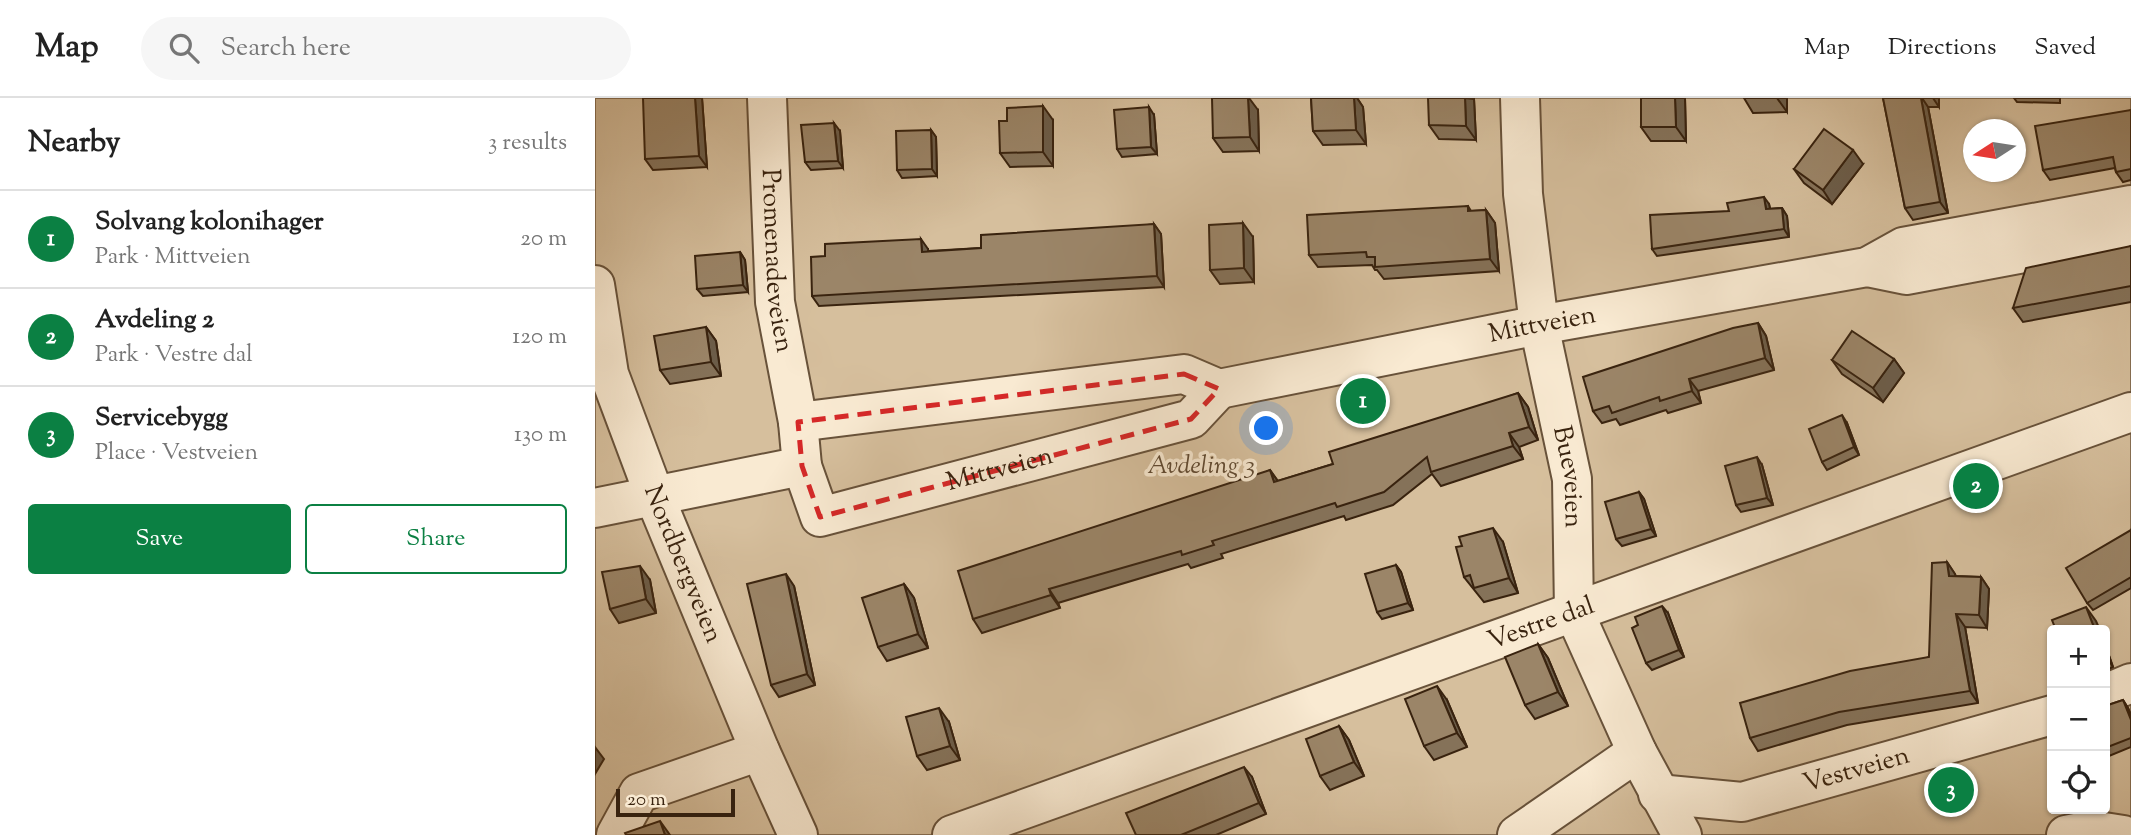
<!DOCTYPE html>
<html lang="en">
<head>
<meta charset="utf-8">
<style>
	:root { --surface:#fff; --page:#f6f6f6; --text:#222; --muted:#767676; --line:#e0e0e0; --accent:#0b8043 }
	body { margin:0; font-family:"Sorts Mill Goudy",serif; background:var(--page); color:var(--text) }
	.controls { position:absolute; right:21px; bottom:21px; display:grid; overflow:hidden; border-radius:7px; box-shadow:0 2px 5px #0004 }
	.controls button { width:63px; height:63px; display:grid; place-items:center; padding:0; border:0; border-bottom:2px solid var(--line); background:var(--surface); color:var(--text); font:35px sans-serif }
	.compass { position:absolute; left:1368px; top:21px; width:63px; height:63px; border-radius:50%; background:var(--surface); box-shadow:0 2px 5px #0004; rotate:258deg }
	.scale { position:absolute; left:21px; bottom:18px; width:119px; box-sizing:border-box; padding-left:7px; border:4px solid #39230f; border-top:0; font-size:19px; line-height:24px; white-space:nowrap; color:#39230f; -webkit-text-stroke:5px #f9ead2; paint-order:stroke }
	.you { position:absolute; left:672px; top:331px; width:24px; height:24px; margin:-18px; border:5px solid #fff; border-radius:50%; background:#1a73e8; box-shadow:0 0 0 10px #1a73e833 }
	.badge { display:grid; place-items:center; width:46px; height:46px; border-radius:50%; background:var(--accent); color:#fff; font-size:23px; font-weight:700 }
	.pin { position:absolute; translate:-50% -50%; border:4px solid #fff; box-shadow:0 2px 7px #0006 }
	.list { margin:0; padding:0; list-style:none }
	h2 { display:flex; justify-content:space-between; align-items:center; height:91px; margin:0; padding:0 28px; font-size:30px }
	h2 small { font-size:23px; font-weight:400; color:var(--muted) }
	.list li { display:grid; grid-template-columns:46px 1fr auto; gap:21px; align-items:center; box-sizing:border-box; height:98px; padding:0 28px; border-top:2px solid var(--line) }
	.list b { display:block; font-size:26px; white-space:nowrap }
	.list p { margin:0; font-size:23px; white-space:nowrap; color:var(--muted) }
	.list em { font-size:23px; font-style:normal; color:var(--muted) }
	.actions { display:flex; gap:14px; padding:21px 28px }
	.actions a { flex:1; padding:16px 0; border:2px solid var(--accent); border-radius:7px; text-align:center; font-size:24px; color:var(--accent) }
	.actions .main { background:var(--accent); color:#fff }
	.icon { flex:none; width:38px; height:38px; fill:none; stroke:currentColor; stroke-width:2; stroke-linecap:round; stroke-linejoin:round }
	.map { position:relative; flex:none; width:1536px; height:737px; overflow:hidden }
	header { display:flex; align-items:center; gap:42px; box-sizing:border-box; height:98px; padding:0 35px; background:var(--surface); border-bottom:2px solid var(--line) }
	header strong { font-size:33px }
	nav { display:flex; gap:38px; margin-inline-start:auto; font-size:24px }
	.search { width:490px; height:63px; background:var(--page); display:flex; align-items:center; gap:18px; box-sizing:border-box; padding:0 24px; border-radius:38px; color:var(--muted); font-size:26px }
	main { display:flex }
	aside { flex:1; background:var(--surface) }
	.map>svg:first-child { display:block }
	.green { fill:#d6bf9d; stroke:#887156; stroke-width:2; fill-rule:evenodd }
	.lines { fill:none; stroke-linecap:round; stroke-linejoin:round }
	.minor-casing { stroke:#68523a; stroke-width:42 }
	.minor { stroke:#f9ead2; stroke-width:38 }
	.wall { fill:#857259; stroke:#39230f; stroke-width:2 }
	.shaded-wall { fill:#6c5d49; stroke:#39230f; stroke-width:2 }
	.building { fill:#9b8568; stroke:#39230f; stroke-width:2 }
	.marked { fill:none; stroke:#d62828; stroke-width:5; stroke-dasharray:14 9; stroke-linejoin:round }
	.labels { text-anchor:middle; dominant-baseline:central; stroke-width:7; stroke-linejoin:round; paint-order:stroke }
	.street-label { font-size:26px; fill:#39230f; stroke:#f9ead2 }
	.park-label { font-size:26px; font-style:italic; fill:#604a32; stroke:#f9ead2 }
</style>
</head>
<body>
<header>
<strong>Map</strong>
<div class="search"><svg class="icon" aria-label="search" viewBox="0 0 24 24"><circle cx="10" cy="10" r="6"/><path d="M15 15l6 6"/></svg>Search here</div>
<nav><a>Map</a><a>Directions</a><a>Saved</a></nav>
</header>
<main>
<aside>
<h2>Nearby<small>3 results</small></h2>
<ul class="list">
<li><span class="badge">1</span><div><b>Solvang kolonihager</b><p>Park · Mittveien</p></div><em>20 m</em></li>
<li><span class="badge">2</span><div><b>Avdeling 2</b><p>Park · Vestre dal</p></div><em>120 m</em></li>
<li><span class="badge">3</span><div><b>Servicebygg</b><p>Place · Vestveien</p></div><em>130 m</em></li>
</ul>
<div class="actions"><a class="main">Save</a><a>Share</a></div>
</aside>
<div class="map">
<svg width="1536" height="737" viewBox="0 0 1536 737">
	<rect width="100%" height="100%" fill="#f6dfba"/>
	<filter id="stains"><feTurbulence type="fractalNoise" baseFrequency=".00286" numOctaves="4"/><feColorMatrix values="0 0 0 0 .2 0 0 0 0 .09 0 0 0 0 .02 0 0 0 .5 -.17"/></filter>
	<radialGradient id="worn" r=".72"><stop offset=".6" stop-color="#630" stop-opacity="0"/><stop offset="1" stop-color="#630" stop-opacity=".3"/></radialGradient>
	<path class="green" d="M0,0h1536v737h-1536zM1378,32h42v42h-42zM1457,532h53v179h-53z"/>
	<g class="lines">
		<defs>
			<g id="minor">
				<path id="s1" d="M172,0l8,204 23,120"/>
				<path id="s2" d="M925,0l3,96 16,131 33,154 2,133 63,140 45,83"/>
				<polyline points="1272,169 1311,177 1536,135"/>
				<path id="s3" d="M0,187l14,89 49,131 102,246 38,84"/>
				<path id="s4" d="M207,368l18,51 371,-98 28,-30"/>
				<path id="s5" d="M0,410l207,-42 -4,-44 386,-48 35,15 320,-64 328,-58 36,-20 228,-42"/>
				<polyline points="1510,596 1536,585"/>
				<path id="s6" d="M1063,696l84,8 310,-87"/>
				<polyline points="21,737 44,695 165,653"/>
				<path id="s7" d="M357,737l1179,-423"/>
				<polyline points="922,737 1042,654"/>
				<polyline points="1471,737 1496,732 1528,737"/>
			</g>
		</defs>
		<use href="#minor" class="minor-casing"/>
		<use href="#minor" class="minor"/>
	</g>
	<g class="wall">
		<polygon points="107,0 112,69 58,72 50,61"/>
		<polygon points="716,0 762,0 768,9 771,46 728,47 718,33"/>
		<polygon points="1090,0 1091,43 1056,43 1046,29"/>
		<polygon points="1149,0 1192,0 1192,14 1158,15"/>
		<polygon points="1288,0 1344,0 1344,9 1333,9 1353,115 1318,122 1310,110"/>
		<polygon points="1419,0 1465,0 1465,5 1422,4"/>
		<polygon points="879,1 881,42 844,41 834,27"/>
		<polygon points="663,12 664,53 628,54 618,40"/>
		<polygon points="1536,12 1536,82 1528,84 1521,74 1520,70 1455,82 1448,72"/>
		<polygon points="559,17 562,56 527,59 522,51"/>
		<polygon points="458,22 458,68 415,69 405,55"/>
		<polygon points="336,32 341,39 342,78 307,80 302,72"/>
		<polygon points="245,33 248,70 216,72 210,64"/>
		<polygon points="1268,66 1237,106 1209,85 1199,71"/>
		<polygon points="1174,106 1175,111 1187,110 1192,118 1194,139 1062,158 1057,151 1134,113"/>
		<polygon points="873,108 876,113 891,112 900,125 904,173 789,181 782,172 780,172 777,167 723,169 714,157"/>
		<polygon points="559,126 566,136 569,189 224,208 217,198 230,158 333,151 333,153 386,150"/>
		<polygon points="658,139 659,184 625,186 615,172"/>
		<polygon points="1536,148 1536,204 1428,224 1418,210"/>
		<polygon points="145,154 150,162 153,194 108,198 102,191"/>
		<polygon points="1163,225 1171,238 1179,272 1103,293 1106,305 1073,315 1071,312 1025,327 1021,321 1007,325 998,313"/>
		<polygon points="111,229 121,243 126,278 75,286 65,272"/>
		<polygon points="1299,261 1309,275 1288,304 1247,276 1237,262"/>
		<polygon points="923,295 933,309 943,342 924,349 928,361 846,388 837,376 798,407 751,422 749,418 626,456 628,460 596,470 593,466 463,505 465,510 387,535 378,521 675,372 683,383 738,366"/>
		<polygon points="1252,325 1264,357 1232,372 1227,364"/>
		<polygon points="1167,367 1178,407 1146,414 1141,407"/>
		<polygon points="1044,394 1049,401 1061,438 1027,448 1021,441"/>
		<polygon points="1536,432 1536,490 1498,512 1492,505"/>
		<polygon points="908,444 923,495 889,504 869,479"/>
		<polygon points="1352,464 1361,478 1386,479 1394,491 1392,530 1370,529 1383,605 1252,627 1163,653 1155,640 1334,559"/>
		<polygon points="801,467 806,474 818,512 787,521 782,514"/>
		<polygon points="55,482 61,515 24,525 15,511"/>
		<polygon points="309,486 319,500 333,550 292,563 283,549"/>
		<polygon points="199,488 220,587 184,599 176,587"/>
		<polygon points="1073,515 1089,559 1057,572 1051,565"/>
		<polygon points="943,546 953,560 973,608 940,621 930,607"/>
		<polygon points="1510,546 1518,569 1510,573"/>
		<polygon points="852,602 872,649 839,662 829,648"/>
		<polygon points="1528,602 1533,610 1536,617 1536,649 1514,658 1510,652 1510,608"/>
		<polygon points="354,624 365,662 332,672 322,658"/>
		<polygon points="744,628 754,642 769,678 735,692 725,678"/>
		<polygon points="657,679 671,716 621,737 541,737"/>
	</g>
	<g class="shaded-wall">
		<polygon points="100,0 107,0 112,69 104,58"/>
		<polygon points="653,0 654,0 663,12 664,53 655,39"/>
		<polygon points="759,0 762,0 768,9 771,46 761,32"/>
		<polygon points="870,0 879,1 881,42 871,28"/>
		<polygon points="1080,0 1090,0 1091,43 1081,29"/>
		<polygon points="1182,0 1192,0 1192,14"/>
		<polygon points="1326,0 1327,0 1333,9 1353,115 1345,104"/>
		<polygon points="1338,0 1344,0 1344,9"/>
		<polygon points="448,8 458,22 458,68 448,54"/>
		<polygon points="554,9 559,17 562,56 556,49"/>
		<polygon points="239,25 245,33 248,70 243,63"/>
		<polygon points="336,32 341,39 342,78 337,71"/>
		<polygon points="1258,52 1268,66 1237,106 1228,92"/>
		<polygon points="1169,99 1174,106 1177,119 1171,111"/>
		<polygon points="1187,110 1192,118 1194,139 1189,131"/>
		<polygon points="891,112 900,125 904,173 895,161"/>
		<polygon points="648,125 658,139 659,184 649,170"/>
		<polygon points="559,126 566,136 569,189 562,178"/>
		<polygon points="326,141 333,151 334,164 327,154"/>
		<polygon points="145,154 150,162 153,194 148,187"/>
		<polygon points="1163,225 1171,238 1179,272 1170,260"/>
		<polygon points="111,229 121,243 126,278 116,264"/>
		<polygon points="1299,261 1309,275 1288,304 1278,290"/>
		<polygon points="1094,281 1103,293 1106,305 1097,293"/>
		<polygon points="923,295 933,309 943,342 934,329"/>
		<polygon points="1247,317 1252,325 1264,357 1259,349"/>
		<polygon points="914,335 924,349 928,361 918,348"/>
		<polygon points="1162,359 1167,367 1178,407 1172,400"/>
		<polygon points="675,372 684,385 679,384"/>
		<polygon points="1044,394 1049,401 1061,438 1056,431"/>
		<polygon points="898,430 908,444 923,495 914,480"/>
		<polygon points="1352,464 1360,476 1363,490 1354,478"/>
		<polygon points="801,467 806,474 818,512 813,505"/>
		<polygon points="45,468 55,482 61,515 51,501"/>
		<polygon points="191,476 199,488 220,587 212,576"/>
		<polygon points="1386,479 1394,491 1392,530 1384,517"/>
		<polygon points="309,486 319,500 333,550 323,536"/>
		<polygon points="454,491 463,505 465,510 456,497"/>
		<polygon points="1067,508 1073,515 1089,559 1084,552"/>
		<polygon points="1491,509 1501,523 1505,532 1500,532"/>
		<polygon points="1361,516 1370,529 1383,605 1375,593"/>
		<polygon points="943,546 953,560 973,608 963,594"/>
		<polygon points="1510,546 1518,569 1510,556"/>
		<polygon points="842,588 852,602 872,649 862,635"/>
		<polygon points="1528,602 1533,610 1536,617 1536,622"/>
		<polygon points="344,610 354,624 365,662 355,648"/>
		<polygon points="744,628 754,642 769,678 759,664"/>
		<polygon points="0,649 9,661 0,676"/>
		<polygon points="649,669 657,679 671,716 664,705"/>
		<polygon points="65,723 75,737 70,737"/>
	</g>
	<g class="building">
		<polygon points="48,0 100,0 104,58 50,61"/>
		<polygon points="617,0 653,0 655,39 618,40"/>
		<polygon points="716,0 759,0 761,32 718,33"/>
		<polygon points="833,0 870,0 871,28 834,27"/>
		<polygon points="1046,0 1080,0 1081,29 1046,29"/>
		<polygon points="1288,0 1326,0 1345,104 1310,110"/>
		<polygon points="448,8 448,54 405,55 404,23 412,23 412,10"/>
		<polygon points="554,9 556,49 522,51 519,12"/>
		<polygon points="1536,12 1536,71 1521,74 1518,59 1448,72 1440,28"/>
		<polygon points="239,25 243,63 210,64 206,27"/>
		<polygon points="1229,31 1258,52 1228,92 1199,71"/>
		<polygon points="336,32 337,71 302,72 301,33"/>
		<polygon points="1169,99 1171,111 1187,110 1189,131 1057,151 1055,117 1134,113 1132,105"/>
		<polygon points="873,108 873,113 891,112 895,161 780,169 780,159 772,159 771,154 714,157 712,117"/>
		<polygon points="648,125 649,170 615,172 614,127"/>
		<polygon points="559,126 562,178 217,198 216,159 230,158 230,146 326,141 327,154 386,150 386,137"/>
		<polygon points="1536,148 1536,188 1418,210 1431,170"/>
		<polygon points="145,154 148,187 102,191 100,158"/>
		<polygon points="1163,225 1170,260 1094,281 1097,293 1065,303 1064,299 1017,315 1014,308 998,313 988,279 1138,230"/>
		<polygon points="111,229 116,264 65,272 59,238"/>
		<polygon points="1257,233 1299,261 1278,290 1237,262"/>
		<polygon points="923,295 934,329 914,335 918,348 836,374 832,359 789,394 742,409 740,405 617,443 619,447 587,457 586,453 454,491 456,497 378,521 363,473 675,372 679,384 738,366 734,354"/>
		<polygon points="1247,317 1259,349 1227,364 1214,331"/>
		<polygon points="1162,359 1172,400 1141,407 1130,368"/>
		<polygon points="1044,394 1056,431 1021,441 1010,404"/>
		<polygon points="898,430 914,480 879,490 875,477 869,479 861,449 867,448 864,439"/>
		<polygon points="1536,432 1536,479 1492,505 1471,470"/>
		<polygon points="1352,464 1354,478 1386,479 1384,517 1361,516 1375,593 1244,614 1155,640 1145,605 1255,573 1334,559 1337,465"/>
		<polygon points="801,467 813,505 782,514 770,476"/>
		<polygon points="45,468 51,501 15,511 7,474"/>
		<polygon points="191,476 212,576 176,587 152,486"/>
		<polygon points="309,486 323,536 283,549 267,500"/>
		<polygon points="1067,508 1084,552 1051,565 1037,530 1043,527 1040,519"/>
		<polygon points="1491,509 1500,532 1461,532 1457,522"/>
		<polygon points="943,546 963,594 930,607 910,559"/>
		<polygon points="842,588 862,635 829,648 810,601"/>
		<polygon points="1528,602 1536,622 1536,640 1510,650 1510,608"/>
		<polygon points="344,610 355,648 322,658 311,619"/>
		<polygon points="744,628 759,664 725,678 711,641"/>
		<polygon points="649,669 664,705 586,737 541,737 531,715"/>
		<polygon points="65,723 70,737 31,737 30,735"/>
	</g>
	<path class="marked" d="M589,276l35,15 -28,30 -371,98 -18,-51 -4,-44z"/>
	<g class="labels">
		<g class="street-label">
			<text stroke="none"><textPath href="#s1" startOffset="163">Promenadeveien</textPath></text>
			<text stroke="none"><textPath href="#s5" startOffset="1012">Mittveien</textPath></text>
			<text stroke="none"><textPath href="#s4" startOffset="240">Mittveien</textPath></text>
			<text stroke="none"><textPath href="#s2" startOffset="383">Bueveien</textPath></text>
			<text stroke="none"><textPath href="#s3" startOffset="294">Nordbergveien</textPath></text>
			<text stroke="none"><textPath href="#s7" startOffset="626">Vestre dal</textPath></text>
			<text stroke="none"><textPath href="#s6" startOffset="203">Vestveien</textPath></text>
		</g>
		<g class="park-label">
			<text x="606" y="368">Avdeling 3</text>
		</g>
	</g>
	<rect width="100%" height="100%" filter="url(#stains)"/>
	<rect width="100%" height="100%" fill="url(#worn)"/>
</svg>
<div class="controls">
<button>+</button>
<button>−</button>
<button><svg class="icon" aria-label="locate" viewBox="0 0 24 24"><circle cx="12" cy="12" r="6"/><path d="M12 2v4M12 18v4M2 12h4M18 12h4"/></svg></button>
</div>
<svg class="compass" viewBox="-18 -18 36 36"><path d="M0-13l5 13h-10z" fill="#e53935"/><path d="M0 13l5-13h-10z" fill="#767676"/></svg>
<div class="scale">20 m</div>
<div class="you"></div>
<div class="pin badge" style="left:768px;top:303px">1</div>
<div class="pin badge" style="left:1381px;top:388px">2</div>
<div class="pin badge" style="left:1356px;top:692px">3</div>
</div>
</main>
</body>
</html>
